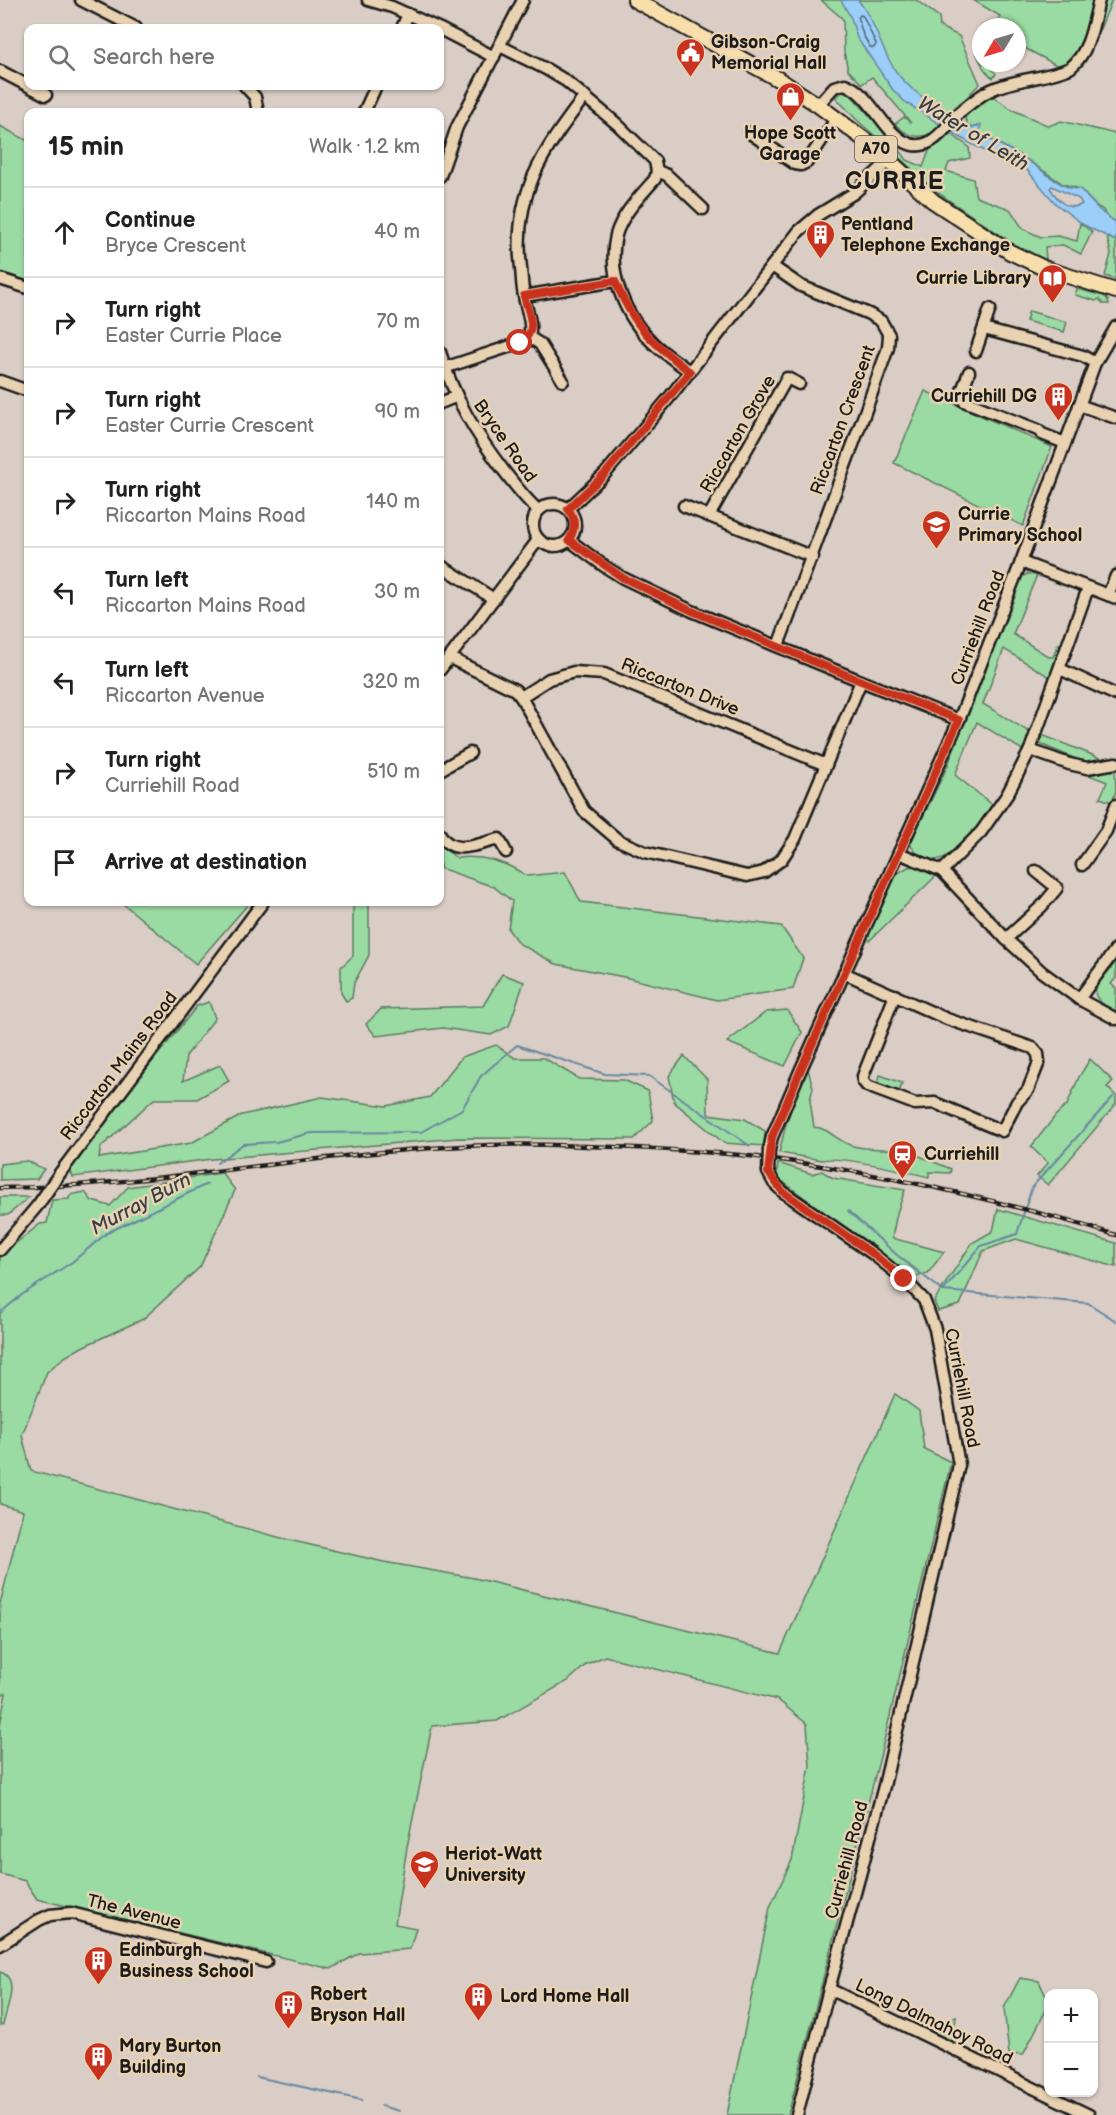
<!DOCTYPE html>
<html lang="en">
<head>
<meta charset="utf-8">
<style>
	:root { --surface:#fff; --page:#f6f6f6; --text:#202124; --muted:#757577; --line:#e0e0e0 }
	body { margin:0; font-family:"Balsamiq Sans",sans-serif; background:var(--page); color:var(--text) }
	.controls { position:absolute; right:18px; bottom:18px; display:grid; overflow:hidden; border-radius:12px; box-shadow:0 2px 4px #0004 }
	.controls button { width:54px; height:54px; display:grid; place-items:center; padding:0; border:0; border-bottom:2px solid var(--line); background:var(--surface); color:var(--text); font:30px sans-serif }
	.compass { position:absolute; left:972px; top:18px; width:54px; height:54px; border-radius:50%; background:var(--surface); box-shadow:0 2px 4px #0004; rotate:232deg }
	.stop { position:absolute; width:18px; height:18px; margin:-14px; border:4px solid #c8321e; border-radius:50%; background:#fff }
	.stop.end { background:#c8321e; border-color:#fff; box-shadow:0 2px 6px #0008 }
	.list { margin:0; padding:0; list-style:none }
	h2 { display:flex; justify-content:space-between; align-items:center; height:78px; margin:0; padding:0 24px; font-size:26px }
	h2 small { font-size:20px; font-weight:400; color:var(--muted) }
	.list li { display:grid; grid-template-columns:39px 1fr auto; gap:18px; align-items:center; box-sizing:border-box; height:90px; padding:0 24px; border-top:2px solid var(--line) }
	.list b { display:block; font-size:22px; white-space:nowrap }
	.list p { margin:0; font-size:20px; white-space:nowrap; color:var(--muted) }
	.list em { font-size:20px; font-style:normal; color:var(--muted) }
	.icon { flex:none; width:33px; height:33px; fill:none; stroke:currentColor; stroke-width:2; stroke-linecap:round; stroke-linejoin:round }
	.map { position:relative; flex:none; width:1116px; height:2115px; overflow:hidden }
	.search { position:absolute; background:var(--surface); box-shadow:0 2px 4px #0004; left:24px; top:24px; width:420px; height:66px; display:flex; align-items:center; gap:15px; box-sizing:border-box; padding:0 21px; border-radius:12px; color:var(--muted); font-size:22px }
	.panel { position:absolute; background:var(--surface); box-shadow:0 2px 4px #0004; left:24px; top:108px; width:420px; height:798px; border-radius:12px }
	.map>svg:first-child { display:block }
	.green { fill:#9adaa3; stroke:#5b7b60; stroke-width:1.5 }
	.water { fill:#9bcef8; stroke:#6887a0; stroke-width:1.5; fill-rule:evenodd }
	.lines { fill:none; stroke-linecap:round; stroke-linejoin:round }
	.shore { stroke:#4f6374; stroke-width:1.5 }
	.stream { stroke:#6887a0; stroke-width:2 }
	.minor-casing { stroke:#1c1c1c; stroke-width:15 }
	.major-casing { stroke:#1c1c1c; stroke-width:18 }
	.minor { stroke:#e9d2b2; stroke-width:10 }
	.major { stroke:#f8deab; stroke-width:14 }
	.rail-casing { stroke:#1c1c1c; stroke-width:4.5 }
	.rail { stroke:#e9d2b2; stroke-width:2; stroke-dasharray:7; stroke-linecap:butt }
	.minor-bridge-casing { stroke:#1c1c1c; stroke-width:15; stroke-linecap:butt }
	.minor-bridge { stroke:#e9d2b2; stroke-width:10 }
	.route { stroke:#c8321e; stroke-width:8 }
	.labels { text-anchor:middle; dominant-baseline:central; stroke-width:5; stroke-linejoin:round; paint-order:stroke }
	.shield { fill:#e9d2b2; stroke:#5a5349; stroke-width:1.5 }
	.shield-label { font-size:16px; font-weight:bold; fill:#1c1c1c }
	.poi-label { font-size:18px; font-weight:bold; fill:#1c1c1c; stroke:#e9d2b2; text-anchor:start }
	.street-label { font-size:18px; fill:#1c1c1c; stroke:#e9d2b2 }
	.water-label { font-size:20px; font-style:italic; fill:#354048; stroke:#e9d2b2 }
	.district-label { font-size:24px; font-weight:bold; letter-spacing:1.5px; fill:#1c1c1c; stroke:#e9d2b2 }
</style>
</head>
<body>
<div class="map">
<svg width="1116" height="2115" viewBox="0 0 1116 2115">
	<rect width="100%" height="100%" fill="#d9cdc5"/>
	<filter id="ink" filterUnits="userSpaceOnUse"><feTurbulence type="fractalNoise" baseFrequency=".0167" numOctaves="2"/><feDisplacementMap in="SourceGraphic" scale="12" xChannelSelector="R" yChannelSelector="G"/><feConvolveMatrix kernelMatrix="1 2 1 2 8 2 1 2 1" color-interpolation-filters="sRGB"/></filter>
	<g filter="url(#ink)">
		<g class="green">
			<path d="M821,0h95l23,17 1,10 19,9 21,48c-26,21 -49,77 -85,40l9,-7 7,6 -39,-46 -10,7 -14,-14 -4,-18 -1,-33z"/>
			<polygon points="973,0 1093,0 1093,2 1112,0 1100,29 1082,39 1074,57 1062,68 1017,44 1017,27 995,27 1000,16"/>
			<path d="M981,50v13h13l-3,5 5,6 -3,4c-9,-6 -12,-15 -17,-25z"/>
			<polygon points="842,92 850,94 897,146 907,160 923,167 929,151 947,131 969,147 970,158 949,163 946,171 973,179 976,197 1010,209 1023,229 1041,237 1058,236 1077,241 1080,223 1092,232 1081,254 1063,245 1045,247 1046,260 1013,247 1005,238 940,194 857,120 836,98"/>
			<polygon points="991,95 1013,110 1049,126 1061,121 1116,134 1116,222 1106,216 1103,210 1095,205 1080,189 1063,184 1023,157 979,133 980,126 972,128 968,125 965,118 968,111"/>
			<polygon points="0,126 28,141 28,281 0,272"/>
			<polygon points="1107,237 1116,241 1116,276 1114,279 1105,276 1111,254"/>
			<polygon points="1077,289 1104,296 1108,300 1109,304 1103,304 1099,299 1096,301 1075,295"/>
			<polygon points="1029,311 1067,322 1064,332 1026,321"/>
			<polygon points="925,391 1052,447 1023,526 894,463"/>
			<path d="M1027,574l10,1 -24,59 36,23h4l5,-13 5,3 -12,31 -47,-29 -21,55 48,29 -7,18 -47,-29 -22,53 39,31c-17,21 -59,84 -84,38l37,-77 73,-189z"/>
			<polygon points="1042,735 1105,760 1086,763 1038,743"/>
			<polygon points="1115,769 1116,791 1112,802 1100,798 1107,782 1089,775"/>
			<path d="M440,846l17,12c25,-3 49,4 70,18l38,-4 16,30 200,24 22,32 -10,31 -76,11 -93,-23 -68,-13 -38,-21 -10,-14 4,-28 -18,-14 -54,-19z"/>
			<polygon points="917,866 936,876 870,940 865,939 895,875 908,867"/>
			<polygon points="121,902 250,902 196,964"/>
			<polygon points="353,902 369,902 369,955 354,983 352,998 346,1001 341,993 341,967 353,956"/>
			<path d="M1116,962v16l-5,6 5,4v23c-36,-16 -18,-26 0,-49z"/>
			<polygon points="502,974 524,982 509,1026 491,1035 443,1028 376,1036 366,1024 381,1009 483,1006"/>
			<polygon points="209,1002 215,1018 186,1056 183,1081 220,1065 229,1081 197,1099 154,1099 101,1147 99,1158 191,1143 242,1115 322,1097 386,1106 430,1097 462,1057 496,1045 515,1058 544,1058 579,1079 624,1080 648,1091 653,1121 634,1139 458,1138 212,1159 73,1177 70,1169 124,1097 197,1006"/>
			<polygon points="787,1010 802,1032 785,1066 727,1042 766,1012"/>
			<polygon points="684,1056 707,1079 708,1114 745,1119 765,1131 764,1146 724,1143 674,1102 669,1076"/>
			<polygon points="1090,1059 1113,1081 1107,1087 1116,1096 1116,1104 1048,1185 1037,1176 1048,1163 1031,1147 1056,1115 1067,1105 1079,1077"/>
			<path d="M807,1066l6,21 -3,14 4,26c15,1 24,15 39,19 13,4 35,2 49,4l4,4 11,1 34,14 -1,4 -21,-1v5c-21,-5 -89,-22 -107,-17l-43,-7 7,-29z"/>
			<polygon points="880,1075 902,1083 899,1093 877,1085"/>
			<polygon points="27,1161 44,1169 37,1179 0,1180 0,1164"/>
			<polygon points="778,1163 812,1174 822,1171 833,1178 905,1190 897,1213 892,1238 944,1252 928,1273 913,1278 778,1178 777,1172"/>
			<polygon points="222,1173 235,1190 200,1267 143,1319 82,1347 63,1358 47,1372 22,1435 31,1471 289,1540 384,1562 474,1578 780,1653 895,1394 919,1411 924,1449 951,1462 881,1753 788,2115 727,2115 770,1907 792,1860 810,1766 807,1724 778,1700 605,1656 587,1664 568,1681 497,1721 432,1726 407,1847 395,1924 416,1928 410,1949 359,1953 331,1969 37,1899 25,1881 0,1874 0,1725 6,1693 0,1695 0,1604 23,1511 0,1504 0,1256 40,1224 47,1223 52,1200 69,1199 70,1195 85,1192 92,1201 110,1206 128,1187"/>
			<polygon points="0,1197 29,1197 8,1215 0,1215"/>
			<polygon points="998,1209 1116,1243 1116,1267 1016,1239 983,1251 960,1305 938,1311 934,1301 972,1243 993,1231"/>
			<path d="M0,1972c21,6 6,38 3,53l-3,1z"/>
			<polygon points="1020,1978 1039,1981 1048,2001 1048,2006 1023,2055 1009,2054 1004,2008"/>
			<polygon points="956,2016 953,2042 914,2022 935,2026"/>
		</g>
		<path class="water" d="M841,0h17c19,23 22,50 39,73 20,26 49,37 75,55l9,-3 -2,8c15,9 30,16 45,25 16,9 38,33 56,31 11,12 22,26 36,33v19l-32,-16 -28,-21 -30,-35 -22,-8 -38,-20 -61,-39 -12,-12 -36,-52 -6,-20zM1052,186l27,13 3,5c-14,9 -25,-5 -32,-16z"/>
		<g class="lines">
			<polygon class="shore" points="860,15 863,16 876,44 874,48 870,47 863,35 858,18"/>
			<g class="stream">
				<polyline points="217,1163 243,1144 276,1142 311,1133 421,1132 462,1109 481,1076 517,1045 605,1074 649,1076 750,1146"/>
				<polyline points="848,1211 897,1255 943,1291 1088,1303 1116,1321"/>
				<polyline points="943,1291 981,1246 1017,1234 1032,1187 1113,1097"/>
				<polyline points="0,1313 23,1294 72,1262 107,1233 207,1184"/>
				<polyline points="257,2077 362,2100"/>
				<polyline points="381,2106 399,2111"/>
			</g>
			<defs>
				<g id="minor">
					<polyline points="81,0 136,28"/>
					<polyline points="368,0 392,7 438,28"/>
					<polyline points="402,28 408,14"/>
					<polyline points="440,29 494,57"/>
					<polyline points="500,46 546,69 566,81 617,124 655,161 657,171 667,175 703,209"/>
					<polyline points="0,71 46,95"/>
					<polyline points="245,86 255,97 258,112"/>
					<path d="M818,105l16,-18 11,-3c26,10 37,46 60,58 24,13 41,-15 55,-30 7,-6 15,-12 22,-17 21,-15 63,-16 88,-27 20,-16 23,-44 29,-68"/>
					<polyline points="364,112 376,86"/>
					<polyline points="750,133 795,164 801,165 807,162 837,118"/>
					<path d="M657,171l-2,8c-14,16 -33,35 -39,56 -9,39 9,82 37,108 11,11 25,19 37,29"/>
					<polyline points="440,176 457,127 523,0"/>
					<polyline points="772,266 801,286 869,314 881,321 889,335 888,348 864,415 778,646"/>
					<polyline points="0,279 28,288"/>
					<polyline points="524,296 615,281"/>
					<polyline points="984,329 1083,356 1095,363"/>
					<polyline points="976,351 990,309"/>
					<path d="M440,352c14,46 35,81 64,119 11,14 21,28 34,39"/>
					<polyline points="444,368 520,343 529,337"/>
					<polyline points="969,372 960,396 964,401 1038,430 1042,434 1065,443"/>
					<polyline points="0,381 28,391"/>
					<path d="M563,381l-23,-37 -11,-7c4,-15 -3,-27 -5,-41 -2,-9 -2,-18 -3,-28 -9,-73 22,-117 64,-172"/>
					<polyline points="799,384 787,378 709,516 813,557"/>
					<polyline points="440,403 455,397"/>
					<polyline points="1079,405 1116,418"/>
					<circle cx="554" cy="525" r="21"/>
					<polyline points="684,506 709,516"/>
					<polyline points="568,509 604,475 669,398 799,231 818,215 854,193 889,161"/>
					<polyline points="569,540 604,566 623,578 692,611 861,681 959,720"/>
					<polyline points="1021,562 1116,598"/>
					<polyline points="440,565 494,599"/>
					<polyline points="1108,595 1116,576"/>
					<polyline points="450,658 515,690 521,697 584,811 618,840 645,852 747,876 764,872 781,860 795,839 861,681"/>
					<polyline points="1060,669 1116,695"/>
					<polyline points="440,670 538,540"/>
					<polyline points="521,697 549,679 574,672 604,674 826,765"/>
					<polyline points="1030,750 1069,764 1087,768 1116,763"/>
					<polyline points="440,770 470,753"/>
					<path d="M440,834c12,23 38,10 59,5l7,13"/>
					<polyline points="899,853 942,871 1006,939 1042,972 1079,999 1116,1019"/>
					<polyline points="1082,865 1106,831 1116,805"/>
					<polyline points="942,871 981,832 1007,795 1030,750 1088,588"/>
					<polyline points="1006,939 1042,906 1057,888 1036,871"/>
					<polyline points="844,973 947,1019 1033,1048 1038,1054 1039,1062 1028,1090 1017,1102 1002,1131 935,1103 915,1104 867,1086 863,1081 863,1076 895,995"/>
					<polyline points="1079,999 1116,949"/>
					<polyline points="769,1150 772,1137 801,1069 959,720 1021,562 1095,363 1116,327"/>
					<polyline points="768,1172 774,1183 783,1192 873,1254 904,1279 924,1300 935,1329 959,1465 884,1786 829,1989 797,2115"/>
					<polyline points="60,1173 263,902"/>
					<polyline points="0,1250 38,1205"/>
					<polyline points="0,1945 39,1920 50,1915 71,1913 266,1962"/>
					<polyline points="829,1989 1089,2115"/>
				</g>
				<polyline id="major" points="635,0 778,79 818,105 873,146 933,201 1010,252 1046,269 1116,291"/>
			</defs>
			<use href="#minor" class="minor-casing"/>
			<use href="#major" class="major-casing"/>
			<use href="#minor" class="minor"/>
			<use href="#major" class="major"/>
			<defs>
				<path id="rail" d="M0,1188c165,-2 326,-38 491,-43 41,-2 83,1 124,2 42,2 83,4 125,8 127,14 253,43 376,80"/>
			</defs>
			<use href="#rail" class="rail-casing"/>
			<use href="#rail" class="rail"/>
			<defs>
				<g id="minor-bridge">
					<polyline points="768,1172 769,1150"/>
					<polyline points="38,1205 60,1173"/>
				</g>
			</defs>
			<use href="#minor-bridge" class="minor-bridge-casing"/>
			<use href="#minor-bridge" class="minor-bridge"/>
		</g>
	</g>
	<g class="lines" filter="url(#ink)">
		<path class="route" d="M520,343c19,-13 9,-27 4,-47l91,-15c20,47 35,60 75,91l-86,103 -36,34c8,10 8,20 1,31l7,5 47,33 69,33 169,70 98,39 -158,349 -29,68 -4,35 15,20 90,62 31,25"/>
	</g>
	<defs>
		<symbol id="civic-pin" viewBox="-11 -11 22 30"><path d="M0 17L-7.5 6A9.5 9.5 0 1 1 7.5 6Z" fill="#c8321e" stroke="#e9d2b2"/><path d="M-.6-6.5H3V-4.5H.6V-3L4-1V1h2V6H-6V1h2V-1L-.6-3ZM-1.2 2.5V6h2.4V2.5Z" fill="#fff"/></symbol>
		<symbol id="shop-pin" viewBox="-11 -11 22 30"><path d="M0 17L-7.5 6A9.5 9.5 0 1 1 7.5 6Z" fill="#c8321e" stroke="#e9d2b2"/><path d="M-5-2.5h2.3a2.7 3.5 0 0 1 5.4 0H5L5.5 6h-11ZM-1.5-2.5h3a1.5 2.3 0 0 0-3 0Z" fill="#fff"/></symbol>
		<symbol id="building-pin" viewBox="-11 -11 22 30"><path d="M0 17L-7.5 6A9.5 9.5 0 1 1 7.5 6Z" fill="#c8321e" stroke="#e9d2b2"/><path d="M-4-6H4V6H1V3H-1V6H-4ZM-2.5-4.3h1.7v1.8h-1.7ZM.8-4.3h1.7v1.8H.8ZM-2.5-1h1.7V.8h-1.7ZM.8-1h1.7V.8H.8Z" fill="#fff"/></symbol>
		<symbol id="library-pin" viewBox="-11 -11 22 30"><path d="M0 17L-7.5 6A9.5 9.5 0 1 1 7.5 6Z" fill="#c8321e" stroke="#e9d2b2"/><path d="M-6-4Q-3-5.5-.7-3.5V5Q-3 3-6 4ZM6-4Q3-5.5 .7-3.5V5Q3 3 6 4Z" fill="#fff"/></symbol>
		<symbol id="school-pin" viewBox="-11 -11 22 30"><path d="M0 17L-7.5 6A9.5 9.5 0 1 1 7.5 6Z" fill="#c8321e" stroke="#e9d2b2"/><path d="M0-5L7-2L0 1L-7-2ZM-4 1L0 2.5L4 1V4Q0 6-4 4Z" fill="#fff"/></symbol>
		<symbol id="station-pin" viewBox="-11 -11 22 30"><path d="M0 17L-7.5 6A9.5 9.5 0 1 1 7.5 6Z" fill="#c8321e" stroke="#e9d2b2"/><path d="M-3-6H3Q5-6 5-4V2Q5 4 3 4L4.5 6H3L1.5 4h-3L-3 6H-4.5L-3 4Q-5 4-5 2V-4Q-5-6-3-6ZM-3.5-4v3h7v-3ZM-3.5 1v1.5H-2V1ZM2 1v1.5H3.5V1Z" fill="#fff"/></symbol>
		<symbol id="university-pin" viewBox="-11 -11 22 30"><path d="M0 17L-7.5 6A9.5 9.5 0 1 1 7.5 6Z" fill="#c8321e" stroke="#e9d2b2"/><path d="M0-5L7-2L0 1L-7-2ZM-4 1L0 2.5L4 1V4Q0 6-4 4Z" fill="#fff"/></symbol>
	</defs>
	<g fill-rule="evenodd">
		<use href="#civic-pin" x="674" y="36" width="33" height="45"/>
		<use href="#shop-pin" x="774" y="80" width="33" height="45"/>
		<use href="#building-pin" x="804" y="218" width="33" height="45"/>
		<use href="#library-pin" x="1036" y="262" width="33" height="45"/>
		<use href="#building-pin" x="1042" y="380" width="33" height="45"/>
		<use href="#school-pin" x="920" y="508" width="33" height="45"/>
		<use href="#station-pin" x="886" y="1138" width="33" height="45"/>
		<use href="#university-pin" x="408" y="1848" width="33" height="45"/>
		<use href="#building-pin" x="82" y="1944" width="33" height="45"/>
		<use href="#building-pin" x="462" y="1980" width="33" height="45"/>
		<use href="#building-pin" x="272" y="1988" width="33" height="45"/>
		<use href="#building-pin" x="82" y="2040" width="33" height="45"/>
	</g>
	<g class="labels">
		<rect class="shield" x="855" y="136" width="42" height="26" rx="4.5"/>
		<g class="shield-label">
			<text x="876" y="149">A70</text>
		</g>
		<g class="poi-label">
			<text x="711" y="42">Gibson-Craig<tspan x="711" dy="21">Memorial Hall</tspan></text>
			<text x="790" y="133" text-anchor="middle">Hope Scott<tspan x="790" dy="21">Garage</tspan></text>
			<text x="841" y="224">Pentland<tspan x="841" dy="21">Telephone Exchange</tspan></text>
			<text x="1031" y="278" text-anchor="end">Currie Library</text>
			<text x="1037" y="396" text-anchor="end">Curriehill DG</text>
			<text x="958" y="514">Currie<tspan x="958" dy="21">Primary School</tspan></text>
			<text x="924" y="1154">Curriehill</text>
			<text x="445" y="1854">Heriot-Watt<tspan x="445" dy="21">University</tspan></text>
			<text x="119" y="1950">Edinburgh<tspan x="119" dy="21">Business School</tspan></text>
			<text x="310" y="1994">Robert<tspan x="310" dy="21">Bryson Hall</tspan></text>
			<text x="500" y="1996">Lord Home Hall</text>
			<text x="119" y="2046">Mary Burton<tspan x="119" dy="21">Building</tspan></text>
		</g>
		<g class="street-label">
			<text transform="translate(843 420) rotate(-70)">Riccarton Crescent</text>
			<text transform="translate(738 434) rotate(-60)">Riccarton Grove</text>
			<text transform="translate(505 441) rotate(55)">Bryce Road</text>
			<text transform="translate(978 628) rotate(-69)">Curriehill Road</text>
			<text transform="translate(680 687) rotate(22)">Riccarton Drive</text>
			<text transform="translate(119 1066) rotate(-53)">Riccarton Mains Road</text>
			<text transform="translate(962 1388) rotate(79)">Curriehill Road</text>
			<text transform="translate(847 1860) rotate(-75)">Curriehill Road</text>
			<text transform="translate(134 1912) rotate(14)">The Avenue</text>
			<text transform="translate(934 2022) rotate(26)">Long Dalmahoy Road</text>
		</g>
		<g class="water-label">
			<text transform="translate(973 134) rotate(31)">Water of Leith</text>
			<text transform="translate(141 1204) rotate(-28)">Murray Burn</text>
		</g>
		<g class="district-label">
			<text x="895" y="181">CURRIE</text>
		</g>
	</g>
</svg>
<div class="controls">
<button>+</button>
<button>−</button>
</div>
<svg class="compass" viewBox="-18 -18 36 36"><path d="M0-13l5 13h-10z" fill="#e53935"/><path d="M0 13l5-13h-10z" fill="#757577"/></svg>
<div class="stop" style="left:520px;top:343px"></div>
<div class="stop end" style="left:904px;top:1279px"></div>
<div class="search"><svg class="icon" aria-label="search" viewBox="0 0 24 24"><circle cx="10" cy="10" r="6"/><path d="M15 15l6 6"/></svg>Search here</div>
<section class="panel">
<h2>15 min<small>Walk · 1.2 km</small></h2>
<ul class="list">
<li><svg class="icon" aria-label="ahead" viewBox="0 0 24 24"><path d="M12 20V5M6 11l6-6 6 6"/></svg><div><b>Continue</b><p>Bryce Crescent</p></div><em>40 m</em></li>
<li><svg class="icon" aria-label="right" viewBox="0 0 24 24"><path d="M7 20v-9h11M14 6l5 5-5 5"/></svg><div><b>Turn right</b><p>Easter Currie Place</p></div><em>70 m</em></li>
<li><svg class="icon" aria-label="right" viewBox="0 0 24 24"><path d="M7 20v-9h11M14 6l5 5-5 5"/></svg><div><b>Turn right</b><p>Easter Currie Crescent</p></div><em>90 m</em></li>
<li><svg class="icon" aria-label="right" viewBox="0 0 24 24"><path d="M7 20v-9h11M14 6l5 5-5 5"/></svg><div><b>Turn right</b><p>Riccarton Mains Road</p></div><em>140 m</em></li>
<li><svg class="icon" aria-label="left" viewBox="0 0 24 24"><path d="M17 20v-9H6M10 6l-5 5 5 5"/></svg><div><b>Turn left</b><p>Riccarton Mains Road</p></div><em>30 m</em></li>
<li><svg class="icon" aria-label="left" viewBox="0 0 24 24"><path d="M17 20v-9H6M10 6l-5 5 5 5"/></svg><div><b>Turn left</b><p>Riccarton Avenue</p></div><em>320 m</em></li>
<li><svg class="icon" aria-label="right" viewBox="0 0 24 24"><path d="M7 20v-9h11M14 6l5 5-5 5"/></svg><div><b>Turn right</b><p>Curriehill Road</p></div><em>510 m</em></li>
<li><svg class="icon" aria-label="arrive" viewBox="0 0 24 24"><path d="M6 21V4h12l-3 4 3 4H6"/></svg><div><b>Arrive at destination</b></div></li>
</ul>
</section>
</div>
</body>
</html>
